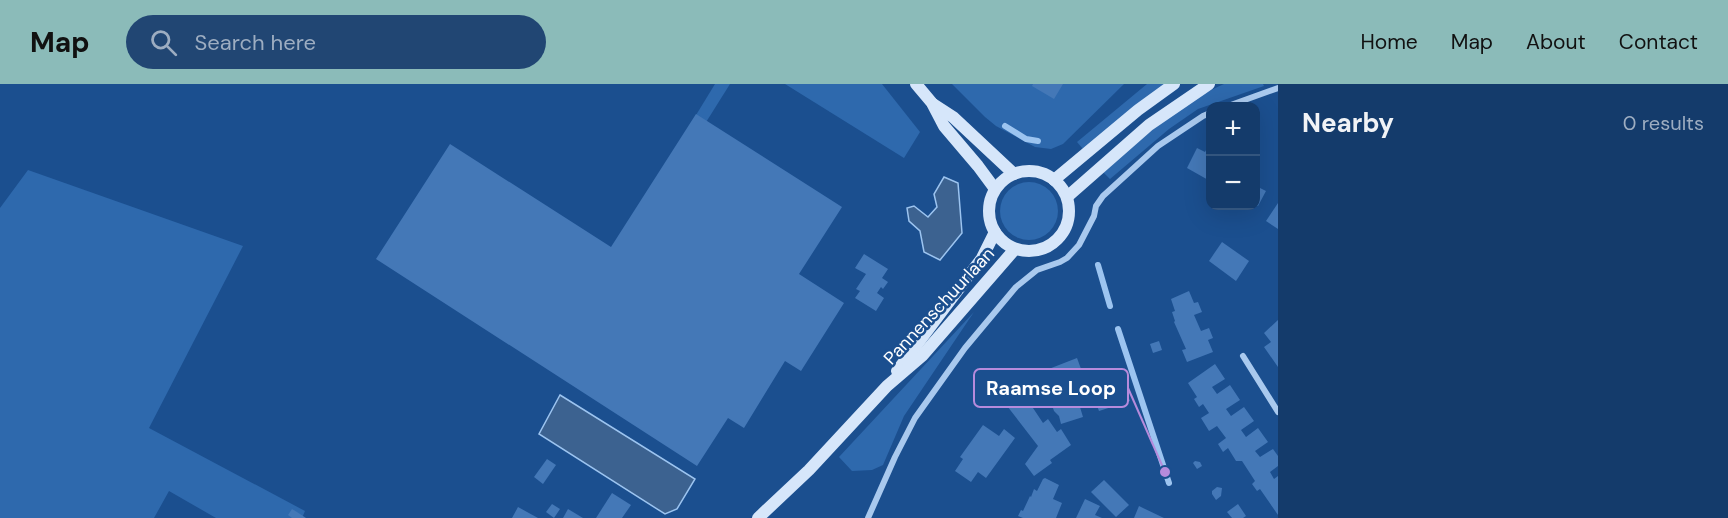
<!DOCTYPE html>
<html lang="en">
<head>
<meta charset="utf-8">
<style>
	:root { --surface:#143b6b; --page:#214673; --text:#f1f3f6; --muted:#9dadc1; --line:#33557e; --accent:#8bbbb9 }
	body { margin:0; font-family:"DM Sans",sans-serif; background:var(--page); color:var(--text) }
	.controls { position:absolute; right:18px; top:18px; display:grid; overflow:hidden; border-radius:12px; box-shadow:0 6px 24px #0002 }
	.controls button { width:54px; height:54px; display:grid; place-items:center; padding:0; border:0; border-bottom:2px solid var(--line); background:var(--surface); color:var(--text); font:30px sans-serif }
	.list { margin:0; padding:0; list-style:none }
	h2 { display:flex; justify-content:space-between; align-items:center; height:78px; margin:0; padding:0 24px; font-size:26px }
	h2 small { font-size:20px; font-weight:400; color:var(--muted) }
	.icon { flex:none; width:33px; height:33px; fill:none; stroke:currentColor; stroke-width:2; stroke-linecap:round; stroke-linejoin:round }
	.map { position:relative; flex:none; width:1278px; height:434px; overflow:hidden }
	header { display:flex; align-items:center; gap:36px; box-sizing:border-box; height:84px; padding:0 30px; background:var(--accent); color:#111 }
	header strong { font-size:28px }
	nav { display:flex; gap:33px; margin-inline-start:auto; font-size:21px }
	.search { width:420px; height:54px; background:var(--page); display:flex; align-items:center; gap:15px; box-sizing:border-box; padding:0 21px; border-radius:33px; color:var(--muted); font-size:22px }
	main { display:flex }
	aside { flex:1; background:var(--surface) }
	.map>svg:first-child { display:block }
	.green { fill:#2e69ad }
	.water { fill:#3c6290; stroke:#9cc4f0; stroke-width:1.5 }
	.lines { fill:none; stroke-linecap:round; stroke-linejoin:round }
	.stream { stroke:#9cc4f0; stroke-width:6 }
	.building { fill:#4478b7 }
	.street { stroke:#a9c9ee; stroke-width:6 }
	.secondary { stroke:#d6e6fa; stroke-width:12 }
	.labels { text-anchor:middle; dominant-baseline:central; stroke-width:5; stroke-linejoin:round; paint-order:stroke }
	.street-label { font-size:18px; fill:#fff; stroke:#1b4f8f }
	.leader { fill:none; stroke:#b68bdc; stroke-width:2 }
	.callout-dot { fill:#b68bdc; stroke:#1b4f8f; stroke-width:2 }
	.callout { fill:#1b4f8f; stroke:#b68bdc; stroke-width:2 }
	.callout-label { font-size:20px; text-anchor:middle; font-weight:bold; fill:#fff }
</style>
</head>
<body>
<header>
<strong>Map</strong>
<div class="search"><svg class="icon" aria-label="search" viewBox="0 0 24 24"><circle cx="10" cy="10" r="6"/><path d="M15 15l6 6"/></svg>Search here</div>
<nav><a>Home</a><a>Map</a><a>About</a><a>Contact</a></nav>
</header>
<main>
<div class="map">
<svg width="1278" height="434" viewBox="0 0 1278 434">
	<rect width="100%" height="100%" fill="#1b4f8f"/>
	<g class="green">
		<polygon points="715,0 730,0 703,43 693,36"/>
		<polygon points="785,0 882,0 920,48 904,74"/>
		<polygon points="952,0 1124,0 1063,60 1051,65 1035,63 996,42 985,33"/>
		<polygon points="1147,0 1165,0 1083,65 1077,58"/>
		<path d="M1224,0h39l1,2 -66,23 -29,20 -59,50 -7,-7c36,-30 77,-70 121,-88z"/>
		<polygon points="28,86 243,162 149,344 305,427 302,434 216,434 169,407 154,434 0,434 0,124"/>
		<circle cx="1029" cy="127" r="29"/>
		<polygon points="974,228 904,332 883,381 872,386 852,387 839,373"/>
	</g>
	<g class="water">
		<polygon points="944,93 958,99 962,149 940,176 924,168 920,147 909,137 907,124 914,122 928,133 937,123 934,110"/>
		<polygon points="560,311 695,395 677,425 665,430 539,350"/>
	</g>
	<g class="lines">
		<g class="stream">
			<polyline points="1005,42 1026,55 1038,57"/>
			<polyline points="1098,181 1110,222"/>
			<polyline points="1118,245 1169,399"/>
		</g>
	</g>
	<g class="building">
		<polygon points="1033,0 1063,0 1054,15 1032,2"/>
		<polygon points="696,30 842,123 799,190 844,219 801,287 785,277 744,344 728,334 697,382 376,175 450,60 611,163"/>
		<polygon points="1208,62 1210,63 1210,97 1187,84 1197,64 1205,68"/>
		<polygon points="1256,102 1266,107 1258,122 1256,121"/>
		<polygon points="1278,119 1278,145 1266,137"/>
		<polygon points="1222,158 1249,177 1236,197 1209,177"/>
		<polygon points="864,170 888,185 882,194 888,198 883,205 881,203 877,209 884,214 876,227 855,214 860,207 856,205 866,190 855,184"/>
		<polygon points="1189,207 1194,219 1198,218 1202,228 1194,231 1201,247 1209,244 1213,254 1208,256 1213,268 1187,278 1182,266 1186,265 1174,238 1175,237 1172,228 1175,227 1171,215"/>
		<polygon points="1278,236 1278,283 1264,263 1271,258 1264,249"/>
		<polygon points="1159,257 1162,266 1153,269 1150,260"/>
		<polygon points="1077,274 1084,293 1072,297 1083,333 1061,340 1059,332 1054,327 1041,288"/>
		<polygon points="1215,280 1225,295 1212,303 1217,310 1230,301 1240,316 1226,325 1231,332 1244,323 1254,337 1241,346 1246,353 1258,344 1268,358 1255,367 1260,373 1273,365 1278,372 1278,382 1270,388 1274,395 1278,392 1278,431 1260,405 1257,407 1252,400 1255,397 1242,377 1236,377 1228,364 1223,368 1218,360 1226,354 1217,342 1209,347 1201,334 1209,329 1203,320 1199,323 1194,315 1197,313 1188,299"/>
		<polygon points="1115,293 1121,312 1127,309 1130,317 1099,327 1096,319 1092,321 1088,309 1094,307 1092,299"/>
		<polygon points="1021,306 1026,314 1029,312 1034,319 1031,321 1043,339 1048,335 1057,348 1061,345 1071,361 1050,376 1052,379 1034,392 1025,380 1038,362 1004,318"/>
		<polygon points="983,341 999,352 1004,345 1015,354 986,394 978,388 971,398 955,387 963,375 960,373"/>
		<polygon points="547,375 556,381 543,400 534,393"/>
		<polygon points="1195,377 1200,378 1202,382 1197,385 1193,379"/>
		<polygon points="1045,394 1059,401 1053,415 1062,419 1056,434 1023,434 1018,432 1021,426 1023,427 1030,412 1031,413 1034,405 1037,407 1043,395"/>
		<polygon points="1104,396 1129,421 1116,433 1091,408"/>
		<polygon points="1217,403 1222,404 1221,412 1216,416 1212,410 1212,407"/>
		<polygon points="612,409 631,421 622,434 596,434"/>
		<polygon points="1085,415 1100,422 1095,431 1102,434 1076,434"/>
		<polygon points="552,420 560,425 554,434 546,428"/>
		<polygon points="1238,420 1246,432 1243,434 1232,434 1227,428"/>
		<polygon points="1139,422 1143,424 1164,434 1134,434"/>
		<polygon points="518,423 538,434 512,434"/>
		<polygon points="292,425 297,428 306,434 292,434 288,431"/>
		<polygon points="568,425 583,434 563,434"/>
	</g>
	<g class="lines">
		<g class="street">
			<polyline points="1228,22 1278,4"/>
			<polyline points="1243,272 1278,328"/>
			<polyline points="868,434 895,373 915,334 965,264 1016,203 1037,186 1060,178 1067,174 1079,161 1094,132 1096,122 1103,112 1158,62 1203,32 1210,29"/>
		</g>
		<g class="secondary">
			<polyline points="916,0 932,19 944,42 978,82 995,105"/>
			<polyline points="933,20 953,33 1014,90"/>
			<circle cx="1029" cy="127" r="40"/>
			<polyline points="1054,96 1138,26 1174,0"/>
			<polyline points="1067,113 1149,41 1209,0"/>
			<polyline points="897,287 982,174 995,148"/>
			<polyline points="758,434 809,386 887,302 922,272 1015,165"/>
		</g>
	</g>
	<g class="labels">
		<g class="street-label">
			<text transform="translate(939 222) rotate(-47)">Pannenschuurlaan</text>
		</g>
	</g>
	<path class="leader" d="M1165 388L1128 304"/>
	<circle class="callout-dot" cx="1165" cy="388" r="6"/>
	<rect class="callout" x="974" y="285" width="154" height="38" rx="6"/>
	<g class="callout-label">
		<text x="1051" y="311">Raamse Loop</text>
	</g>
</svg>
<div class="controls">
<button>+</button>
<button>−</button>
</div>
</div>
<aside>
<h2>Nearby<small>0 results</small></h2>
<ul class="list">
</ul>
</aside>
</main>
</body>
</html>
